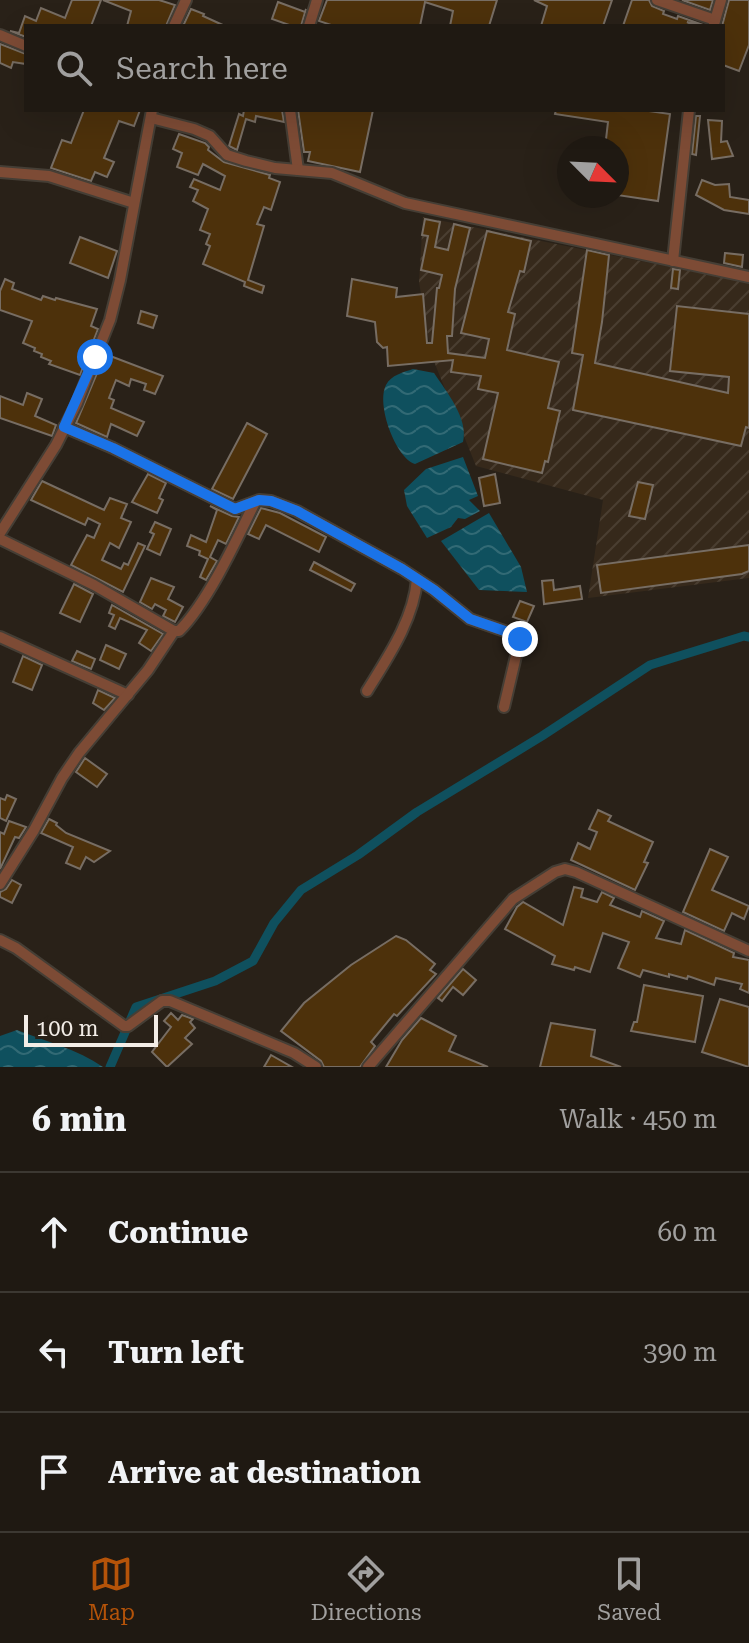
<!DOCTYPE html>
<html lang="en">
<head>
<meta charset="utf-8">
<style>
	:root { --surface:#1f1912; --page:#2c2620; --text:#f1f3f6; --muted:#a1a09f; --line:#3c3832; --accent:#b45309 }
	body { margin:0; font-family:"Roboto Serif",serif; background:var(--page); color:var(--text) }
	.compass { position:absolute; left:557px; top:136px; width:72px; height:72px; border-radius:50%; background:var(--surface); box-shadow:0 8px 32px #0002; rotate:114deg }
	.scale { position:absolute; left:24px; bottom:20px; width:134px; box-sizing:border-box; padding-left:8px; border:4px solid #f3ede7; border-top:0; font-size:22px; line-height:28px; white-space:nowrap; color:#f3ede7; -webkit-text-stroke:6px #292118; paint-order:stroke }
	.stop { position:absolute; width:24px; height:24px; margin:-18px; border:6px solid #1a73e8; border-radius:50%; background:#fff }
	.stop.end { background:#1a73e8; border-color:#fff; box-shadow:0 2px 8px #0008 }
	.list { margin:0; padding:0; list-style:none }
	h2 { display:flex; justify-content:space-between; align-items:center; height:104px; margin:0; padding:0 32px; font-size:34px }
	h2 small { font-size:26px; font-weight:400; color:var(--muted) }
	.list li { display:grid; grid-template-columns:52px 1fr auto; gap:24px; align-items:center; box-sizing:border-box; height:120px; padding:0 32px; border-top:2px solid var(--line) }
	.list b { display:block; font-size:30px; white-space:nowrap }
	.list em { font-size:26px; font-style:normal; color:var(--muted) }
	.icon { flex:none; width:44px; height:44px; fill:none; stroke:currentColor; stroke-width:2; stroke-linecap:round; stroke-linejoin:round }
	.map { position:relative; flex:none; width:749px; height:1067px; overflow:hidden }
	.search { position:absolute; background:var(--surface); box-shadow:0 8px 32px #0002; left:24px; right:24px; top:24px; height:88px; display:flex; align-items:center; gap:20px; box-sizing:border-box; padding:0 28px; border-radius:0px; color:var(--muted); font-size:30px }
	.sheet { height:464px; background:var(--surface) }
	nav { display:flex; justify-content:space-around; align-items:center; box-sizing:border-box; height:112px; border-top:2px solid var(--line); background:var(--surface); font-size:22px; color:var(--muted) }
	nav a { display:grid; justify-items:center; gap:4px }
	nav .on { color:var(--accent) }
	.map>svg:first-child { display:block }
	.industrial { fill:url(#industrial-furrows) }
	.water { fill:url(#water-waves) }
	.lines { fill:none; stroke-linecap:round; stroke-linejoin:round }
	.canal { stroke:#0f505e; stroke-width:9 }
	.building { fill:#4d310b; stroke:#776d63; stroke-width:2 }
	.minor-casing { stroke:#453e35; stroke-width:14 }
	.minor { stroke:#7d4b35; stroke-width:10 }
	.route { stroke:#1a73e8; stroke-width:10 }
</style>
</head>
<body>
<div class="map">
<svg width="749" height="1067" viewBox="0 0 749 1067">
	<defs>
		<pattern id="industrial-furrows" width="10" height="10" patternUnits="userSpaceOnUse" patternTransform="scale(2)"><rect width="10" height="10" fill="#36291b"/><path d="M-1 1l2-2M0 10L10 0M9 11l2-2" fill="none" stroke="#4a3e31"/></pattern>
		<pattern id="water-waves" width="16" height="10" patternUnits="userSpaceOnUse" patternTransform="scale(2)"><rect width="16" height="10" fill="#0f505e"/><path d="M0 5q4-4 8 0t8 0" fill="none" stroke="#326a75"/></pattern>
	</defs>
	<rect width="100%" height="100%" fill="#292118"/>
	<polygon class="industrial" points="423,217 749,283 749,578 588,598 603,500 476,466 431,354 419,282"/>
	<g class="water">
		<path d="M413,369l21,4c12,18 35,46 29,69l-48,22c-20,-7 -39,-60 -29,-79 5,-10 18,-13 27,-16z"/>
		<polygon points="463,457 478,496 469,500 480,511 465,519 458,518 451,527 427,538 407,506 404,490 426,469"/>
		<polygon points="489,513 521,567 527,592 479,590 441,541"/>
		<path d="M17,1030c30,12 60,19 86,37h-103v-31z"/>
	</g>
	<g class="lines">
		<polyline class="canal" points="110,1067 136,1007 215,981 253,961 274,923 301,890 358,855 417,812 542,736 650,665 744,636 749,637"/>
	</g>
	<g class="building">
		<polygon points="72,0 101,0 91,26 26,26 26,37 10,31 19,33 25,16 36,21 41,8 65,18"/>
		<polygon points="103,0 159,0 175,5 166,26 127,26 131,11"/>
		<polygon points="327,0 497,0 489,26 450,26 453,11 425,2 420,26 334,26 319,21"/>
		<polygon points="534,0 612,0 603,26 541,26 547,6"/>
		<polygon points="632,0 649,0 652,6 664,11 663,14 677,19 678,16 706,26 687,22 695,26 623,26"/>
		<polygon points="682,0 713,0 710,10"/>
		<polygon points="729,0 749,0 749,45 739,71 723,65 722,26"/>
		<polygon points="278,2 305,12 306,9 301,26 292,26 272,19"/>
		<polygon points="191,9 204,14 203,16 225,26 183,26"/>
		<polygon points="0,44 26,54 26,64 13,62 11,68 0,63"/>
		<polygon points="84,110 140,110 134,126 119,121 104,158 114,162 107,177 95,172 91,181 51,168 62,140 71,143"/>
		<polygon points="244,110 282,110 284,122 256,116 255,122 246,119 237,150 229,146 239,114 243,116"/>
		<polygon points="298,110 373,110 360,172 308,161 310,152 304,152"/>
		<polygon points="556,110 642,110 670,114 658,201 617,195 617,148 605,148 608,122 555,114"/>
		<polygon points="696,116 700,116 696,155 692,154"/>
		<polygon points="708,120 722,121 721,142 727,141 733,156 712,159"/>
		<polygon points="179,134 205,143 209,147 208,150 224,162 270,175 269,178 280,182 271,210 264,207 257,224 264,226 248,280 264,286 262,293 244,286 245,282 203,264 210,246 206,244 210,234 200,230 208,209 193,201 198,190 190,187 194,179 220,190 225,176 203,164 198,175 177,167 182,153 173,149"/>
		<polygon points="702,180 715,185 729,184 730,197 749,200 749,214 724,210 696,195"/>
		<polygon points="425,219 440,222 435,247 448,250 454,224 470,228 455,289 452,336 447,336 448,353 485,358 489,339 461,333 487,231 531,241 524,272 520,271 508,312 515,314 507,350 559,362 548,408 560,411 548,462 545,461 542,473 483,459 498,393 478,389 481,376 451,372 453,360 388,366 387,347 383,348 377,342 375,322 347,316 352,279 397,288 396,297 423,294 427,343 432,343 437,288 439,288 442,275 421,270 428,236 422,235"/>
		<polygon points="80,237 117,251 108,278 70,263"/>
		<polygon points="587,250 609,255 602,322 595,363 728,393 729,377 670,371 677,306 749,314 749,428 746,427 741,446 573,410 583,355 572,353"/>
		<polygon points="725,253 743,255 742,267 724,263"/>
		<polygon points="673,269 680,270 678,289 671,288"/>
		<polygon points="5,279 14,283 12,289 41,300 43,296 55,300 56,298 97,309 91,326 98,329 80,375 49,364 51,361 41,357 42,354 34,351 35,348 23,343 32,321 0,310 0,291"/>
		<polygon points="141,311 157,316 153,328 138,323"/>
		<polygon points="105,354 163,376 155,394 144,390 146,384 131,379 129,386 116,380 109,398 114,400 111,408 144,422 137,436 111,424 107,437 76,423"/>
		<polygon points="27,393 42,399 35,416 56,425 52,436 0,418 0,396 23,405"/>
		<polygon points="247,423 267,434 233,499 212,489"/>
		<polygon points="148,474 166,483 159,498 163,500 157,513 132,502"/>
		<polygon points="495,474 500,503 484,506 479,478"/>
		<polygon points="42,481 104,510 110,498 127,504 121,518 131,522 119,548 110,543 102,560 121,569 124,563 128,565 138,543 145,546 123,592 71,565 87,535 94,538 100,524 88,518 85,525 31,500"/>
		<polygon points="638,482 653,485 645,519 629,516"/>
		<polygon points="210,506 232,516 239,517 226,544 218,540 210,557 217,561 206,580 200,577 208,559 199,555 200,551 187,546 191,535 206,542 217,510"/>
		<polygon points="261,508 280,513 326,537 319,552 266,525 259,539 248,534"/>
		<polygon points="155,522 171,529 160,555 147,549 154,534 150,532"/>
		<polygon points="749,545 749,571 742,574 601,593 597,565"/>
		<polygon points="314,562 355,584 351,591 310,570"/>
		<polygon points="151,578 174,587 168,599 183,607 175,622 163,616 166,610 155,604 152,609 140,602"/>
		<polygon points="553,580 554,590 580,586 582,599 544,604 542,581"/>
		<polygon points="74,584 93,594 80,622 60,613"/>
		<polygon points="520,601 534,606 527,622 513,617"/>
		<polygon points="112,605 163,634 151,651 139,643 147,630 120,618 115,629 109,626 114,615 109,613"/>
		<polygon points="106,645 126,654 119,669 100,660"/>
		<polygon points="77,651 95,659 91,669 72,661"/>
		<polygon points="23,656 42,665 32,690 13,682"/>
		<polygon points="98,690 115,698 104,710 93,703"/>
		<polygon points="85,758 107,774 97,787 76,772"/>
		<polygon points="7,795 16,799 6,821 0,818 0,798 5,800"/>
		<polygon points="598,810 611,816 608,821 653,842 644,862 648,863 635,890 571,860 578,843 590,849 597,832 589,829"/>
		<polygon points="49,819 57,823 56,825 66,833 110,851 94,862 86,857 80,869 66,863 73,847 41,833"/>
		<polygon points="9,821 26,827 19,838 15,837 0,869 0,832 4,834"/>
		<polygon points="710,849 728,857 712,890 749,906 744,919 732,913 724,931 683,912"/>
		<polygon points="12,880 21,885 12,903 0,897 0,892 6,889"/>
		<polygon points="574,887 583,889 581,897 597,902 602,892 614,898 610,905 640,917 642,911 664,921 656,938 681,944 685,930 734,953 733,957 749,960 749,993 740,989 742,984 716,978 714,985 688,976 687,979 669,974 669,977 643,970 640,977 618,968 629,942 603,933 590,972 575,967 574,970 552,964 555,956 505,929 517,907 523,902 563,925"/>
		<polygon points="396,936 406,940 435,964 430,970 436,974 397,1016 394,1014 371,1042 375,1046 360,1067 324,1067 321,1061 281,1031 304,1003 351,965"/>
		<polygon points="463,969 476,980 463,995 453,987 442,1001 438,998"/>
		<polygon points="644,985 703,996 695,1042 631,1031 634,1022 637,1022"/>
		<polygon points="720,999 749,1007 749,1067 702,1052"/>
		<polygon points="171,1013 178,1020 182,1015 193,1019 190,1022 195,1028 185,1038 192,1044 167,1067 152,1052 171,1027 164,1021"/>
		<polygon points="421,1018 456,1036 449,1051 488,1067 386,1067 402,1040"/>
		<polygon points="551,1023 595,1030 591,1056 621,1067 540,1067"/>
		<polygon points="271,1055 292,1067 264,1067"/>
	</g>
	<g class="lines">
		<defs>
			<g id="minor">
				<polyline points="657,0 715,20"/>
				<polyline points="714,24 721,0"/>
				<polyline points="174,26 186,0"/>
				<polyline points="309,26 317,0"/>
				<polyline points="0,35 26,46"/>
				<polyline points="290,110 298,170"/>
				<polyline points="151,118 194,129 210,136 227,155 246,161 275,168 332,173 405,203 749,277"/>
				<polyline points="0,172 49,176 134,203"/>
				<polyline points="673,261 689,110"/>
				<polyline points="64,427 113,448 235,509 259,500 271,501 297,511 402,569 434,590 470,619 516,635 520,639 504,707"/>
				<polyline points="0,533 56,445 77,403 110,320 120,280 152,110"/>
				<polyline points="0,539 94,585 174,631"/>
				<polyline points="0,637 128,695"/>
				<path d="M367,691c21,-34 47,-72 50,-112"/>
				<path d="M0,884l34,-54 28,-52 17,-25 69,-83 26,-39h5c29,-29 58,-92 76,-129"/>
				<polyline points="0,940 16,948 124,1026 128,1026 162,1001 170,1001 294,1053 316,1067"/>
				<polyline points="368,1067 513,899 555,872 565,869 576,872 749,951"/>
			</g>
		</defs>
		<use href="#minor" class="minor-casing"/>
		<use href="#minor" class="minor"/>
	</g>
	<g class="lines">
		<polyline class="route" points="95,357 64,427 113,448 235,509 259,500 271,501 297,511 402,569 434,590 470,619 516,635 520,639"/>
	</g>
</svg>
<svg class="compass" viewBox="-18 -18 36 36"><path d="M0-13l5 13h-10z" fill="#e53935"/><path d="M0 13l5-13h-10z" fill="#a1a09f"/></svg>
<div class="scale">100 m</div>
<div class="stop" style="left:95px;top:357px"></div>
<div class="stop end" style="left:520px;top:639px"></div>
<div class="search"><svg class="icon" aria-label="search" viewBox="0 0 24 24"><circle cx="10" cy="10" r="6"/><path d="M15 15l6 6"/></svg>Search here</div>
</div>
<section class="sheet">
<h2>6 min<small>Walk · 450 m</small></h2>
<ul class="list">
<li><svg class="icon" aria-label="ahead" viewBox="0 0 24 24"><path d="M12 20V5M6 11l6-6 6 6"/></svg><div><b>Continue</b></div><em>60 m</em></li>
<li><svg class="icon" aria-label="left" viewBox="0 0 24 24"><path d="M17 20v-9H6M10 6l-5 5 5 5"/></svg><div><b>Turn left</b></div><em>390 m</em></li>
<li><svg class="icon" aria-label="arrive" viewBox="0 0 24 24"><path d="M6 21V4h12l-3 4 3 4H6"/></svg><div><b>Arrive at destination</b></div></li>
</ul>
</section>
<nav>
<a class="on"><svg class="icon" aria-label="map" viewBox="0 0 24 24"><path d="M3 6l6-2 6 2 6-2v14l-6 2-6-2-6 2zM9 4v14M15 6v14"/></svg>Map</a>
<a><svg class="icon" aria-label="directions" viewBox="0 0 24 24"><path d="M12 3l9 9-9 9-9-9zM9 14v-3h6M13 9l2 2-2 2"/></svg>Directions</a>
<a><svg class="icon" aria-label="saved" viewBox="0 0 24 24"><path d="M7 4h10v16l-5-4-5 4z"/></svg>Saved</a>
</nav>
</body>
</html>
